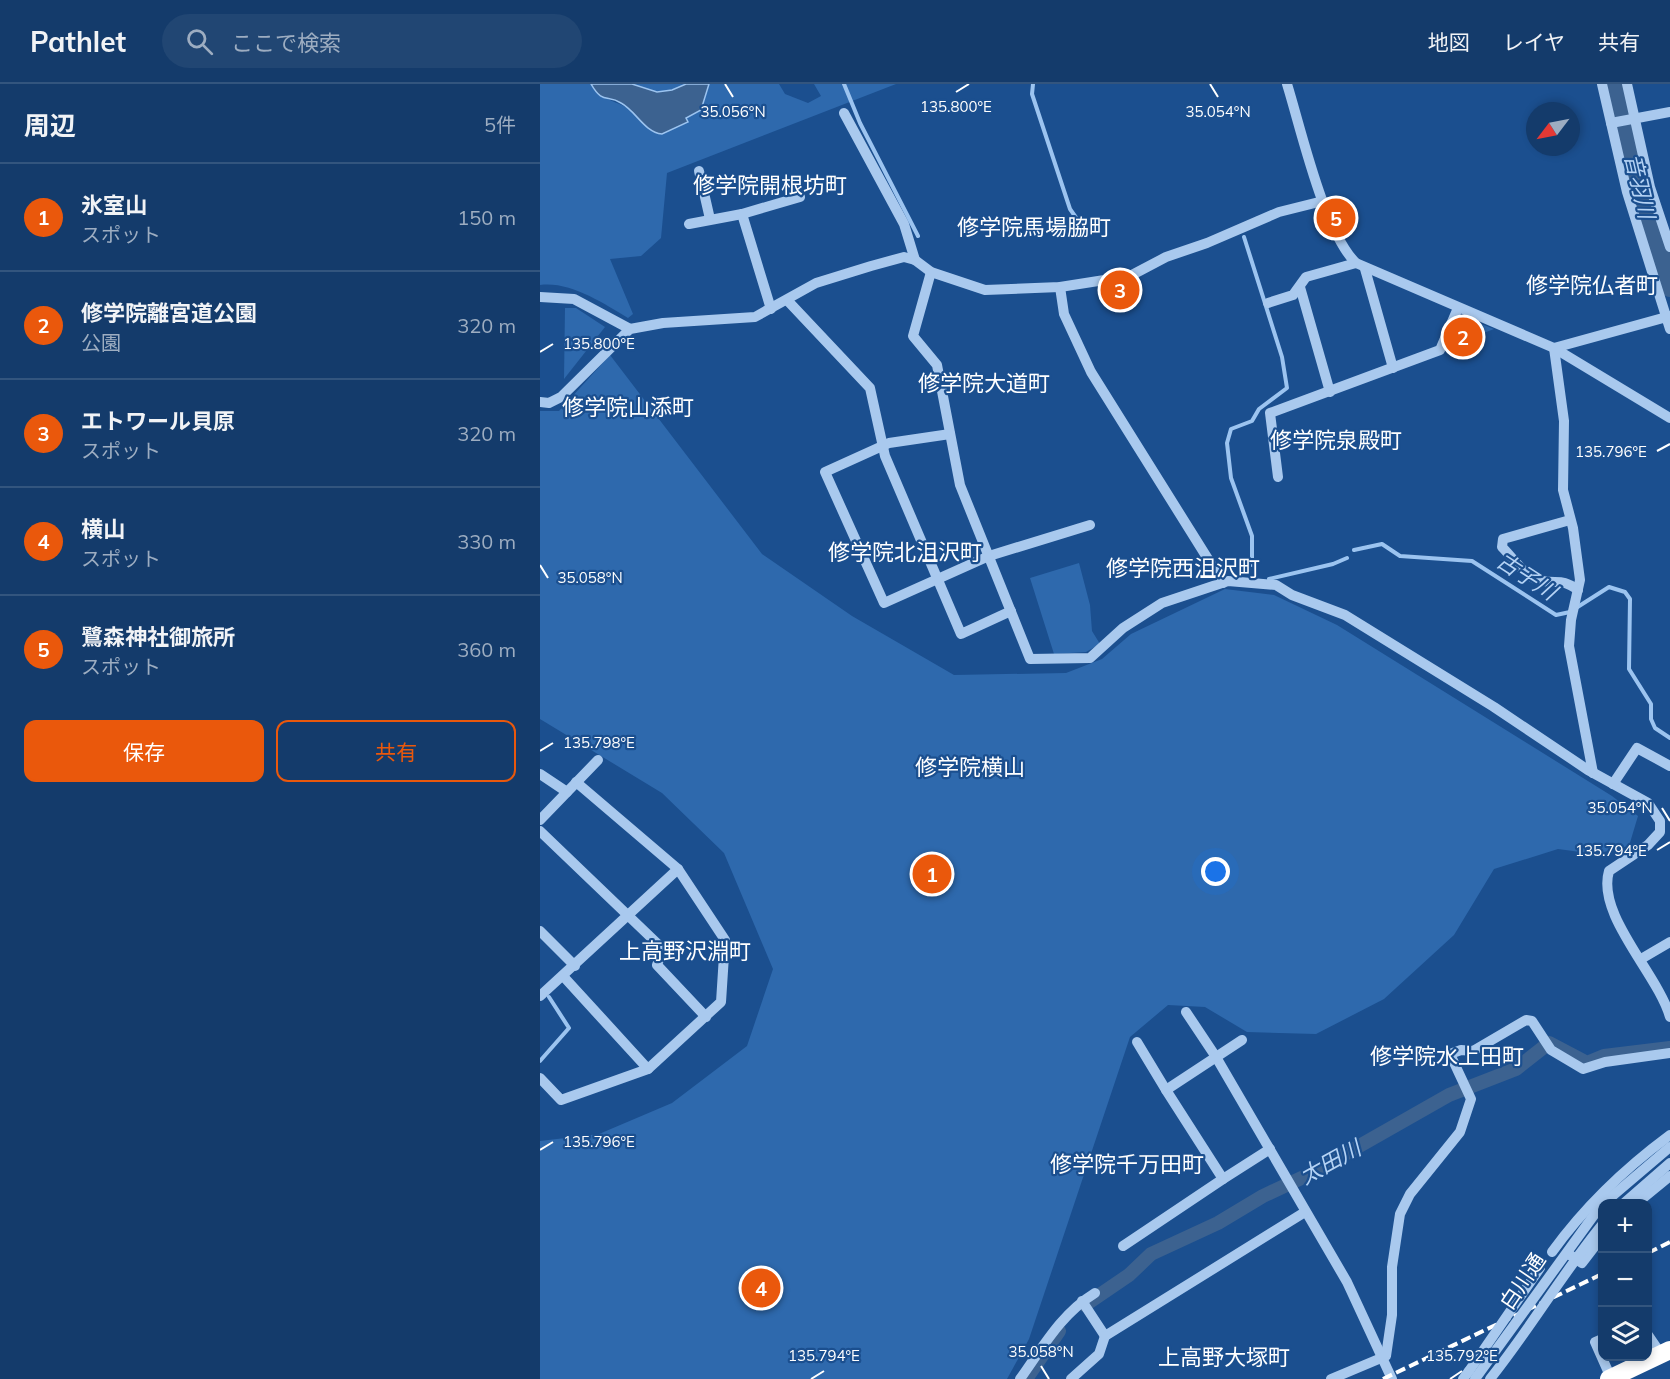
<!DOCTYPE html>
<html lang="ja">
<head>
<meta charset="utf-8">
<style>
	:root { --surface:#143b6b; --page:#214673; --text:#f1f3f6; --muted:#9dadc1; --line:#33557e; --accent:#ea580c }
	body { margin:0; font-family:Mulish,"Noto Sans JP",sans-serif; background:var(--page); color:var(--text) }
	.controls { position:absolute; right:18px; bottom:18px; display:grid; overflow:hidden; border-radius:12px; box-shadow:0 3px 9px #0003 }
	.controls button { width:54px; height:54px; display:grid; place-items:center; padding:0; border:0; border-bottom:2px solid var(--line); background:var(--surface); color:var(--text); font:30px sans-serif }
	.compass { position:absolute; left:986px; top:18px; width:54px; height:54px; border-radius:50%; background:var(--surface); box-shadow:0 3px 9px #0003; rotate:238deg }
	.you { position:absolute; left:676px; top:788px; width:21px; height:21px; margin:-15px; border:4px solid #fff; border-radius:50%; background:#1a73e8; box-shadow:0 0 0 9px #1a73e833 }
	.badge { display:grid; place-items:center; width:39px; height:39px; border-radius:50%; background:var(--accent); color:#fff; font-size:20px; font-weight:700 }
	.pin { position:absolute; translate:-50% -50%; border:3px solid #fff; box-shadow:0 2px 6px #0006 }
	.list { margin:0; padding:0; list-style:none }
	h2 { display:flex; justify-content:space-between; align-items:center; height:78px; margin:0; padding:0 24px; font-size:26px }
	h2 small { font-size:20px; font-weight:400; color:var(--muted) }
	.list li { display:grid; grid-template-columns:39px 1fr auto; gap:18px; align-items:center; box-sizing:border-box; height:108px; padding:0 24px; border-top:2px solid var(--line) }
	.list b { display:block; font-size:22px; white-space:nowrap }
	.list p { margin:0; font-size:20px; white-space:nowrap; color:var(--muted) }
	.list em { font-size:20px; font-style:normal; color:var(--muted) }
	.actions { display:flex; gap:12px; padding:18px 24px }
	.actions a { flex:1; padding:14px 0; border:2px solid var(--accent); border-radius:12px; text-align:center; font-size:21px; color:var(--accent) }
	.actions .main { background:var(--accent); color:#fff }
	.icon { flex:none; width:33px; height:33px; fill:none; stroke:currentColor; stroke-width:2; stroke-linecap:round; stroke-linejoin:round }
	.map { position:relative; flex:none; width:1130px; height:1295px; overflow:hidden }
	header { display:flex; align-items:center; gap:36px; box-sizing:border-box; height:84px; padding:0 30px; background:var(--surface); border-bottom:2px solid var(--line) }
	header strong { font-size:28px }
	nav { display:flex; gap:33px; margin-inline-start:auto; font-size:21px }
	.search { width:420px; height:54px; background:var(--page); display:flex; align-items:center; gap:15px; box-sizing:border-box; padding:0 21px; border-radius:33px; color:var(--muted); font-size:22px }
	main { display:flex }
	aside { flex:1; background:var(--surface) }
	.map>svg:first-child { display:block }
	.green { fill:#2e69ad }
	.water { fill:#3c6290; stroke:#9cc4f0; stroke-width:1.5 }
	.lines { fill:none; stroke-linecap:round; stroke-linejoin:round }
	.stream { stroke:#9cc4f0; stroke-width:4 }
	.canal { stroke:#3c6290; stroke-width:14 }
	.river { stroke:#3c6290; stroke-width:22 }
	.minor { stroke:#a9c9ee; stroke-width:10 }
	.highway { stroke:#fff; stroke-width:18 }
	.rail { stroke:#fff; stroke-width:4; stroke-dasharray:10 4.5; stroke-linecap:butt }
	.minor-bridge { stroke:#a9c9ee; stroke-width:10 }
	.ticks { fill:none; stroke:#fff; stroke-width:2 }
	.labels { text-anchor:middle; dominant-baseline:central; stroke-width:4.5; stroke-linejoin:round; paint-order:stroke }
	.street-label { font-size:21px; fill:#fff; stroke:#1b4f8f }
	.neighbourhood-label { font-size:22px; fill:#fff; stroke:#1b4f8f }
	.water-label { font-size:22px; font-style:italic; fill:#b5d3f5; stroke:#1b4f8f }
	.ticks-label { font-size:15px; text-anchor:middle; fill:#fff; stroke:#1b4f8f; stroke-width:4.5; stroke-linejoin:round; paint-order:stroke }
</style>
</head>
<body>
<header>
<strong>Pathlet</strong>
<div class="search"><svg class="icon" aria-label="search" viewBox="0 0 24 24"><circle cx="10" cy="10" r="6"/><path d="M15 15l6 6"/></svg>ここで検索</div>
<nav><a>地図</a><a>レイヤ</a><a>共有</a></nav>
</header>
<main>
<aside>
<h2>周辺<small>5件</small></h2>
<ul class="list">
<li><span class="badge">1</span><div><b>氷室山</b><p>スポット</p></div><em>150 m</em></li>
<li><span class="badge">2</span><div><b>修学院離宮道公園</b><p>公園</p></div><em>320 m</em></li>
<li><span class="badge">3</span><div><b>エトワール貝原</b><p>スポット</p></div><em>320 m</em></li>
<li><span class="badge">4</span><div><b>横山</b><p>スポット</p></div><em>330 m</em></li>
<li><span class="badge">5</span><div><b>鷺森神社御旅所</b><p>スポット</p></div><em>360 m</em></li>
</ul>
<div class="actions"><a class="main">保存</a><a>共有</a></div>
</aside>
<div class="map">
<svg width="1130" height="1295" viewBox="0 0 1130 1295">
	<rect width="100%" height="100%" fill="#1b4f8f"/>
	<g class="green">
		<path d="M0,0h51c14,23 34,13 52,39l44,-1 -2,-4 16,-8 8,-26h70l6,10 23,9 13,-7 -7,-12h82l-229,89 -6,65 -20,18 -31,3 23,55 -5,4c-25,-15 -58,-37 -88,-33z"/>
		<path d="M92,0h54c-18,11 -36,9 -54,0z"/>
		<polygon points="25,224 36,224 65,243 24,295"/>
		<polygon points="923,233 954,245 910,262"/>
		<polygon points="70,271 222,470 312,532 414,591 526,589 562,575 591,550 685,505 734,511 797,541 1072,712 1098,732 1089,762 1055,770 1018,765 954,785 914,851 844,915 776,950 707,948 665,923 628,921 590,953 489,1255 467,1295 0,1295 0,1057 59,1050 132,1019 207,962 233,885 184,769 122,709 0,635 0,327 19,327"/>
		<polygon points="539,479 550,521 552,547 560,560 546,568 514,570 490,494"/>
	</g>
	<path class="water" d="M51,0h41l25,8 15,-2 14,-6h23l-8,26 -15,8 2,4 -26,12c-18,-2 -26,-23 -41,-31 -14,-9 -18,2 -30,-19z"/>
	<g class="lines">
		<g class="stream">
			<polyline points="304,0 320,39 378,152"/>
			<polyline points="493,0 492,10 530,125 544,145"/>
			<polyline points="704,153 742,273 747,304 719,325 712,337 691,345 687,359 691,394 712,452 712,481"/>
			<polyline points="814,466 842,460 860,472 932,477 1016,531 1030,528"/>
			<polyline points="729,495 793,480 807,474"/>
			<polyline points="1036,524 1069,503 1085,508 1090,515 1089,585 1111,620 1111,635 1115,644 1130,654"/>
			<polyline points="0,977 29,944 9,913"/>
		</g>
		<g class="canal">
			<polyline points="545,1221 589,1191 611,1170 678,1139 723,1112 770,1090 909,1011 976,985 1009,959 1047,979 1064,972 1130,964"/>
			<polyline points="486,1295 519,1247"/>
		</g>
		<polyline class="river" points="1078,0 1105,128 1130,202"/>
		<g class="minor">
			<path d="M747,0c14,45 37,148 69,179l198,85 116,70"/>
			<polyline points="1062,0 1087,108 1130,245"/>
			<polyline points="1087,0 1110,103 1130,163"/>
			<polyline points="304,29 364,140 375,176"/>
			<polyline points="1071,39 1130,28"/>
			<polyline points="159,87 170,135"/>
			<polyline points="202,130 231,225"/>
			<polyline points="149,140 202,130 260,113"/>
			<polyline points="825,185 853,284"/>
			<path d="M391,188l-18,64 24,29 23,120 70,174 60,-1 33,-30 39,-25 66,-22 48,4 16,10 53,20 149,92 94,63 60,33 12,18v11l-12,13 -39,26c-13,44 49,103 61,146"/>
			<polyline points="520,203 524,230 551,288 683,499"/>
			<polyline points="760,203 790,308"/>
			<polyline points="0,213 34,215 90,245"/>
			<polyline points="247,216 330,304 345,372 421,550 471,527"/>
			<polyline points="728,219 753,211 766,193 816,179"/>
			<polyline points="0,318 9,319 21,313 90,245 123,239 215,233 276,199 331,182 364,173 375,176 391,188 445,206 520,203 590,192 626,173 667,159 739,128 783,117"/>
			<polyline points="410,350 349,359 285,388 344,519 449,472 550,441"/>
			<polyline points="738,393 730,329 900,266 918,224"/>
			<path d="M1030,436l-67,19 -1,8c11,11 25,32 40,34 17,3 19,-3 36,9"/>
			<polyline points="1053,689 1029,562 1031,536 1040,496 1033,444 1023,406 1024,337 1014,264 1130,232"/>
			<polyline points="0,690 27,708"/>
			<polyline points="1073,700 1097,664 1130,682"/>
			<polyline points="0,736 58,676"/>
			<polyline points="0,747 123,865 117,881 166,933"/>
			<polyline points="0,847 35,882"/>
			<polyline points="1101,875 1130,858"/>
			<polyline points="23,892 108,985"/>
			<polyline points="0,912 138,785"/>
			<polyline points="646,928 676,973 807,1198 852,1295"/>
			<polyline points="702,956 626,1006 683,1095 730,1065"/>
			<polyline points="597,958 626,1006"/>
			<polyline points="0,994 21,1016 108,985 181,918 185,856 138,785 36,698"/>
			<polyline points="1063,1120 1130,1063"/>
			<polyline points="1083,1120 1130,1079"/>
			<polyline points="1096,1120 1130,1092"/>
			<polyline points="583,1162 683,1095"/>
			<path d="M1012,1168c34,-47 72,-83 118,-117"/>
			<polyline points="1030,1171 1042,1179 1062,1153"/>
			<polyline points="542,1217 565,1252 765,1128"/>
			<polyline points="1108,1251 1121,1270"/>
			<polyline points="1062,1255 1055,1258 1071,1294"/>
			<path d="M480,1295c23,-32 41,-65 75,-86"/>
			<polyline points="531,1295 559,1270 565,1252"/>
			<polyline points="791,1295 846,1272 852,1231 852,1183 860,1130 870,1110 920,1048 931,1015 910,970 921,966 933,967 986,936 992,937 1011,966 1043,985 1065,978 1130,969"/>
			<polyline points="923,1295 929,1287"/>
		</g>
		<polyline class="highway" points="1069,1295 1130,1266"/>
		<g class="rail">
			<polyline points="1108,1169 1130,1158"/>
			<polyline points="843,1295 1062,1190"/>
		</g>
		<g class="minor-bridge">
			<polyline points="929,1287 1000,1184"/>
			<polyline points="935,1295 1062,1120"/>
			<path d="M950,1295c40,-50 72,-105 112,-154"/>
		</g>
	</g>
	<path class="ticks" d="M185,0l8,13M670,0l8,13M416,8l13,-8M0,268l13,-8M1117,367l13,-7M0,481l8,13M0,667l13,-8M1122,724l8,13M1117,766l13,-8M0,1066l13,-8M501,1282l8,13M271,1295l13,-8M910,1295l12,-8"/>
	<g class="labels">
		<g class="street-label">
			<text transform="translate(982 1197) rotate(-56)">白川通</text>
		</g>
		<g class="neighbourhood-label">
			<text x="230" y="101">修学院開根坊町</text>
			<text x="494" y="143">修学院馬場脇町</text>
			<text x="1052" y="201">修学院仏者町</text>
			<text x="444" y="299">修学院大道町</text>
			<text x="88" y="323">修学院山添町</text>
			<text x="796" y="356">修学院泉殿町</text>
			<text x="365" y="468">修学院北沮沢町</text>
			<text x="643" y="484">修学院西沮沢町</text>
			<text x="430" y="683">修学院横山</text>
			<text x="145" y="867">上高野沢淵町</text>
			<text x="907" y="972">修学院水上田町</text>
			<text x="587" y="1080">修学院千万田町</text>
			<text x="684" y="1273">上高野大塚町</text>
		</g>
		<g class="water-label">
			<text transform="translate(1100 102) rotate(77)">音羽川</text>
			<text transform="translate(987 492) rotate(33)">古子川</text>
			<text transform="translate(790 1078) rotate(-29)">太田川</text>
		</g>
	</g>
	<g class="ticks-label">
		<text x="416" y="28">135.800°E</text>
		<text x="678" y="33">35.054°N</text>
		<text x="193" y="33">35.056°N</text>
		<text x="59" y="265">135.800°E</text>
		<text x="1071" y="373">135.796°E</text>
		<text x="50" y="499">35.058°N</text>
		<text x="59" y="664">135.798°E</text>
		<text x="1080" y="729">35.054°N</text>
		<text x="1071" y="772">135.794°E</text>
		<text x="59" y="1063">135.796°E</text>
		<text x="501" y="1273">35.058°N</text>
		<text x="284" y="1277">135.794°E</text>
		<text x="922" y="1277">135.792°E</text>
	</g>
</svg>
<div class="controls">
<button>+</button>
<button>−</button>
<button><svg class="icon" aria-label="layers" viewBox="0 0 24 24"><path d="M12 4l9 5-9 5-9-5zM3 14l9 5 9-5"/></svg></button>
</div>
<svg class="compass" viewBox="-18 -18 36 36"><path d="M0-13l5 13h-10z" fill="#e53935"/><path d="M0 13l5-13h-10z" fill="#9dadc1"/></svg>
<div class="you"></div>
<div class="pin badge" style="left:392px;top:790px">1</div>
<div class="pin badge" style="left:923px;top:253px">2</div>
<div class="pin badge" style="left:580px;top:206px">3</div>
<div class="pin badge" style="left:221px;top:1204px">4</div>
<div class="pin badge" style="left:796px;top:134px">5</div>
</div>
</main>
</body>
</html>
